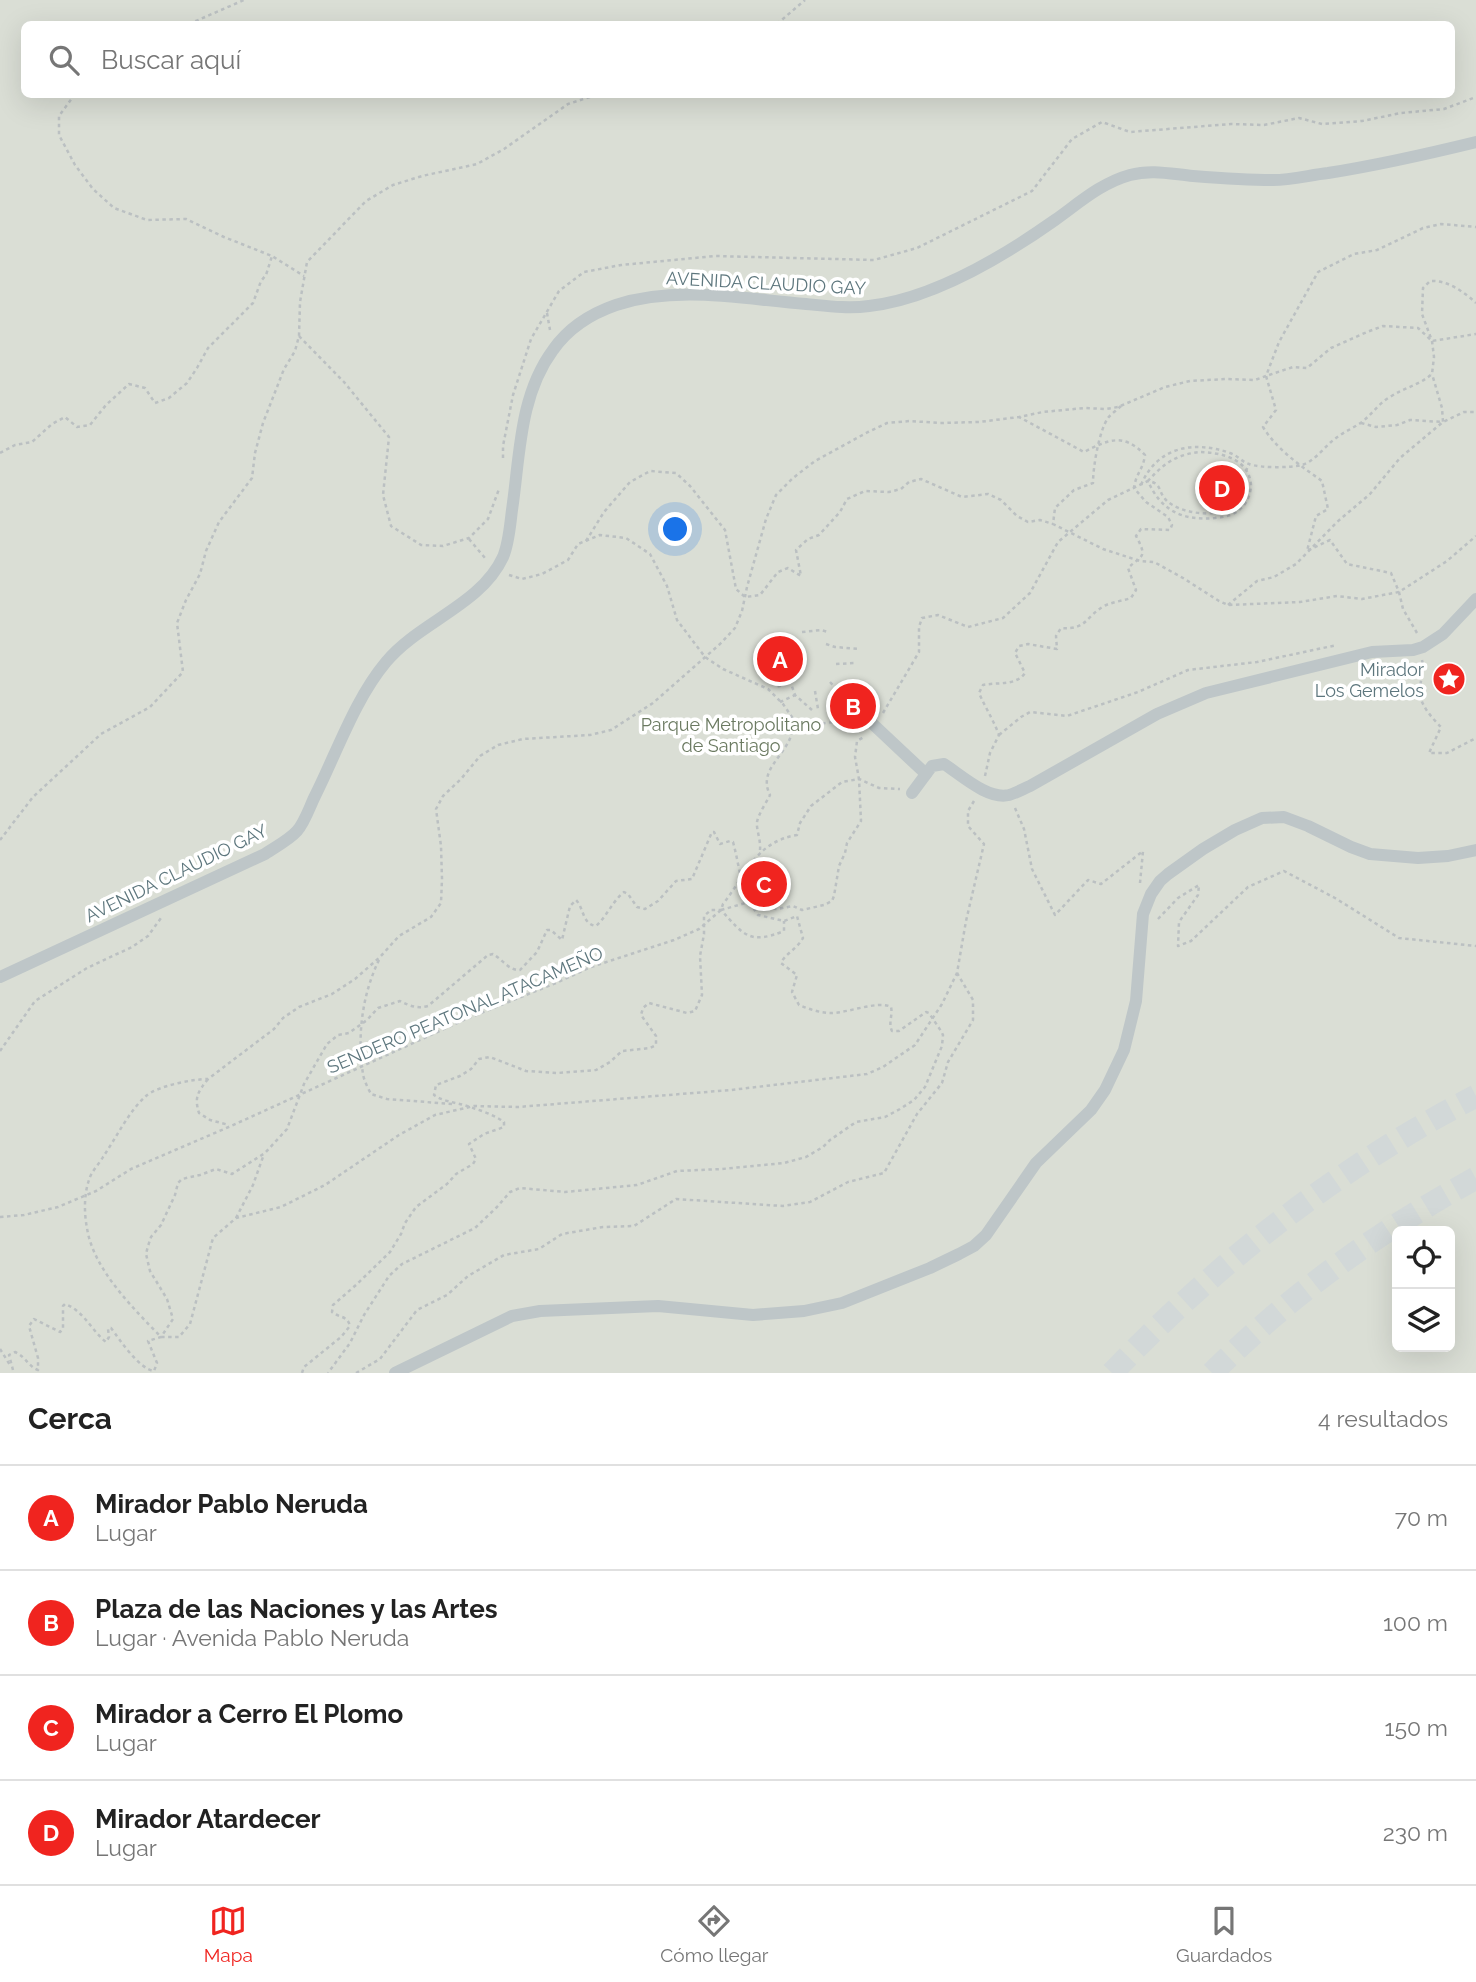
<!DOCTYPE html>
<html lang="es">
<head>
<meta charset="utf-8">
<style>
	:root { --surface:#fff; --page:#f2f2f2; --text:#222; --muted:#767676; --line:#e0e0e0; --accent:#f0241f }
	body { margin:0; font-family:Raleway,sans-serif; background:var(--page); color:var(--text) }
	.controls { position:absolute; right:21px; bottom:21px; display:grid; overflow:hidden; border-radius:10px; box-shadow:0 7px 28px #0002 }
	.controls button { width:63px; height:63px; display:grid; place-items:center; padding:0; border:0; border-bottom:2px solid var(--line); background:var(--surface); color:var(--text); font:35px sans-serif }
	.you { position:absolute; left:676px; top:530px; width:24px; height:24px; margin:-18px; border:5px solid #fff; border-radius:50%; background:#1a73e8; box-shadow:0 0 0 10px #1a73e833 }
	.badge { display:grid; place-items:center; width:46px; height:46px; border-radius:50%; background:var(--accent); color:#fff; font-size:23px; font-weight:700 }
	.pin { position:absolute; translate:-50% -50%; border:4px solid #fff; box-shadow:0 2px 7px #0006 }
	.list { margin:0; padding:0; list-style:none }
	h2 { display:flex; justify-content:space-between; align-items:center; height:91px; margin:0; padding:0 28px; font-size:30px }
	h2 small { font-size:23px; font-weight:400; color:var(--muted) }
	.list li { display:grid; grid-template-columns:46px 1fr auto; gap:21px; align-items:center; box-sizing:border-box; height:105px; padding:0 28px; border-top:2px solid var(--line) }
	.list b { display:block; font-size:26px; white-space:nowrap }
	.list p { margin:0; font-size:23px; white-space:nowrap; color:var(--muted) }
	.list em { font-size:23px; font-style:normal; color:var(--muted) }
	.icon { flex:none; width:38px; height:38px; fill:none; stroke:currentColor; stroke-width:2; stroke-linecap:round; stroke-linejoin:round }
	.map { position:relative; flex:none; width:1476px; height:1373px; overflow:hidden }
	.search { position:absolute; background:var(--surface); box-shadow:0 7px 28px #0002; left:21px; right:21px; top:21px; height:77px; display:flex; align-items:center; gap:18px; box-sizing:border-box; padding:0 24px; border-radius:10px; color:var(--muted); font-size:26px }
	.sheet { height:511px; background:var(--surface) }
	nav { display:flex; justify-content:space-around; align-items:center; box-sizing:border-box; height:98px; border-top:2px solid var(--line); background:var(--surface); font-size:19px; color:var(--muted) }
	nav a { display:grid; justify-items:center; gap:4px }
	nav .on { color:var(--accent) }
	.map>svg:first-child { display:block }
	.green { fill:#daded5; fill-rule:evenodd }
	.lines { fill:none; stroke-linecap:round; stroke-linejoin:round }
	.highway-tunnel { stroke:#d2d8d8; stroke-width:23; stroke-dasharray:23 11; stroke-linecap:butt }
	.path { stroke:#bbc0c2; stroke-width:2.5; stroke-dasharray:3.5 3.5; stroke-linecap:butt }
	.street { stroke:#bec6c8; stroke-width:12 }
	.labels { text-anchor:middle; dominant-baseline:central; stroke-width:7; stroke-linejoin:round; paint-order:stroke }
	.street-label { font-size:18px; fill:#5d767d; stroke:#fff }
	.poi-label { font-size:18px; fill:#5d767d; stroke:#fff; text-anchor:end }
	.park-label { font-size:18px; fill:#6b7a61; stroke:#fff }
</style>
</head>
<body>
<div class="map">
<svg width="1476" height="1373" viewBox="0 0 1476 1373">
	<rect width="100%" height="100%" fill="#f9f8f6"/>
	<path class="green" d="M0,0h1476v1373h-1476zM24,24h1428v70h-1428zM1397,1231h53v116h-53z"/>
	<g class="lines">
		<g class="highway-tunnel">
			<path d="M1112,1373c106,-111 227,-206 364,-277"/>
			<path d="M1212,1373c82,-81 164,-140 264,-195"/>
		</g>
		<g class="path">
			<polyline points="189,24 244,0"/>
			<polyline points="777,24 805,0"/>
			<polyline points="75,94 59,116 59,135 75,165 93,189 114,208 147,220 186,219 224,237 272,256 304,276"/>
			<polyline points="547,313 550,330"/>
			<polyline points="299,336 344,382 389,437 383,495 391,526 421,545 443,546 469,538 488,519 499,489"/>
			<path d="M1121,406c-4,4 -10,8 -13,12 -9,13 -15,49 -15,65l-19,7 -19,18 -2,16 50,25 37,12 14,1 29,16 36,23 9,4 72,-3 37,-6 25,3 37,-7 48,-31 29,-25"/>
			<polyline points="1361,423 1376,427 1397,425 1410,420 1443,422 1442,408 1432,374"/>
			<path d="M1201,452c22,1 48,7 50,33 0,8 -4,19 -11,24 -7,7 -16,8 -25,9 -32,3 -54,-7 -67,-37 16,-18 29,-27 53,-29z"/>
			<polyline points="0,453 15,445 32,442 52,424 65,417 77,427 90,425 106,405 129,384 145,388 155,403 169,398 187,383 197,368 208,348 253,303 261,281 266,275 272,256"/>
			<polyline points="503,458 503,446 513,395 531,339 559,291 584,272 621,265 715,256 874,260 917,248 1032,191 1072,139 1102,122 1130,132 1231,124 1264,125 1299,118 1322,124 1362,121 1401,113 1444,109 1476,97"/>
			<path d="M1141,485c16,-38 52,-45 89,-32 7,2 12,9 19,11 10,4 42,4 53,1 11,-3 20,-15 29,-23 10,-9 21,-13 31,-20 10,-8 17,-19 28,-25 15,-10 28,-11 42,-23l2,-17 -2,-16 -10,-27 1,-26 7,-7c17,-1 33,10 46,22"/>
			<polyline points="469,539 485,558"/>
			<polyline points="586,541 604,512 630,482 650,471 676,473 690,486 725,530 736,589 745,597 760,595 778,572 788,568 801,576 796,550 808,539 819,535 840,512 847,499 865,491 889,492 901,489 909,482 921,479 962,497 988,494 1001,500 1017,516 1028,522 1040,520 1053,524"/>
			<polyline points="509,575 522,579 542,574 568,560 578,544 600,535 626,538 650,554 667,586 677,620 705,657 723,669 768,689 783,704 794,720 809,725 834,722 847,717"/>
			<polyline points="1228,605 1257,581 1274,577 1296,564 1337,522 1370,494 1400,458 1443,422 1464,412 1476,412"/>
			<polyline points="802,632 821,630 828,632"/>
			<path d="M1417,633l-14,-24 -4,-17 -8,-19 -44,-9 -17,-24 -23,11 9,-35 12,-7 -6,-28c-21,-15 -45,-31 -59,-54l13,-17 -10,-34 27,-9 14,1 24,-20 36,-16 16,-6 35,2 14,13 44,-7"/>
			<polyline points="826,644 835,647 860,649"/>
			<path d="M1422,660c3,12 -3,22 -2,34 1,12 13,25 21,33l-12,26h18l29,-15"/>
			<polyline points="836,664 855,663"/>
			<polyline points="774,682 776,687 785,685 784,679 789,678 795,695 812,710"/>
			<polyline points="830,682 845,698"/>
			<polyline points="815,691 818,709"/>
			<polyline points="780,702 795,695"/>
			<path d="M883,713l36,-61v-25l3,-9 16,-3 30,12 35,-9 27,-25 28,-51 50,-42 40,-19c14,2 10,11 18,19 13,13 44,17 60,10 6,-2 10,-6 13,-10l3,-20 7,-16"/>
			<polyline points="999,735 1021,717 1030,712 1067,716 1138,692 1188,670 1257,662 1337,645"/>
			<path d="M985,776l5,-23 9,-18c-6,-16 -14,-28 -20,-42l4,-8c15,-3 33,1 42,-12l-10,-20 4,-7 9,-2 29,5 -1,-13 5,-8c26,2 24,-11 43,-22 8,-4 18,-5 27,-8l5,-8 -8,-22c14,-13 20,-10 8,-32l5,-7 29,1 2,-5 -4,-8 -22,-15 -12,-14c2,-15 9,-18 11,-33 -22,-23 -37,-15 -61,-3l-65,-35"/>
			<path d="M974,801l-6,10v15l16,18 -18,77 -9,52 -15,31 -27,41 -32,22 -16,7 -136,16 -213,17 -44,-1 -39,9 -36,20 -74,50 -44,22 -45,11 -23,20 -23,86 -11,13h-18c-28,-29 -68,-68 -74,-109 -3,-15 -3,-34 2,-48 2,-8 10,-16 14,-23 13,-19 26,-46 43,-61 11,-10 47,-17 62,-17l66,-50 9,-11 16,-11 33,-13 23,-15 25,-22 19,-21 32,-19 10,-14 1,-24 -1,-33 -5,-37 7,-13 18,-17 19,-23 18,-11 25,-6 67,-4 21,-5 42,-27 67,-59 15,-16 7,-17 5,-24 19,-68 10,-24 17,-17 22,-17 53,-29 19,-9 23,-2 30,2 39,-1 40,-5 24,-5 42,-4 21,1 12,-2 47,-20 25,-6 36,-2 29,1 11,-4 13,-34 39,-70 36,-18 23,-4 46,-22 18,-4 35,3"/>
			<polyline points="1015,808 1024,829 1032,869 1055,915 1088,880 1101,884 1143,851 1140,883"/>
			<polyline points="0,840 33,797 101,734 150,707 183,672 177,623 186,600 200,574 206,551 219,522 252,478 255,453 263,423 284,369 295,351 299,336 300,302 307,262 366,201 393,185 422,176 477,164 504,149 568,104 593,96 636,94"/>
			<path d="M760,850c1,-10 -4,-21 -3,-28 2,-9 9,-19 13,-27 -12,-24 13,-37 21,-59 2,-5 2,-11 3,-16"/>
			<polyline points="721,910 756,900 767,908 777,909 793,906 802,910 824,905 832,901 834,896 839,866 845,853 847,843 861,821 859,779 879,788 900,789"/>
			<polyline points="1158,919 1178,898 1199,885 1198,895 1179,922 1178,946 1191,941 1248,887 1284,871 1335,898 1399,938 1476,946"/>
			<path d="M379,960c-17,35 -22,76 -16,114 1,7 5,14 8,20l16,5 65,5"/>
			<polyline points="0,1051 35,1001 87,968 132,947 148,936 161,918"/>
			<path d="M208,1079c-10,13 -14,18 -9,34l11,7 19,5"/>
			<path d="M0,1217l24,-2 34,-8 38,-16 35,-22 100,-43 235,-107 90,-36 35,-16 83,-27 25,-11 22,-19 2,-6c23,-29 32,-62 74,-69l3,-12 11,-17 31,-24 17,-3 -4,-22 2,-16 7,-4"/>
			<polyline points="236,1218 253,1185 264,1154"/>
			<polyline points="0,1349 10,1365"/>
			<path d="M13,1370l-4,-15 6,-3c11,5 14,15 23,18v-12l-9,-32 5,-7 26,13 3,-3v-23l2,-2c19,7 26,26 41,38l3,-5 -1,-8 3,-1c9,12 28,41 43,43l3,-8 -9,-22 13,-4 12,-18 -6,-20 -17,-28 -4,-17 2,-8 3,-9 10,-12 14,-30 3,-12 4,-4 18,-4 16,-6 16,5 33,-21 22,-24 17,-45 23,-40 11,-9 11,-2 18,-13 11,-12 22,-7c10,5 17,8 28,5l60,-51 5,-1c9,5 16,17 27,16l17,-18 10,-22h4l11,10 8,-34 6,-6c8,8 6,24 20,26 11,-10 16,-24 28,-34l4,2 9,13 8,2 13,-8 18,-20 16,-2 20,-47h2l6,12 10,-3 3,1c8,29 6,46 25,73l26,6 13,-5 6,22c-6,11 -18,16 -22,25l16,12 -5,17 7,13c10,4 21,8 32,8 17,0 48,-13 60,-6 2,8 -3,16 1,24h7l27,-19 3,1 12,18 2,4 -1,11 -17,41 -11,13 -14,9 -15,8 -29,5 -26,18 -7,7 -17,10 -22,6 -62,6 -45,2 -40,14 -72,7 -45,-4 -10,4 -13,15 -22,21 -73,36 -13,12 -25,39 -14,28 -22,30"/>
			<path d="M302,1373l2,-6 37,-30 9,-11c-3,-11 -11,-8 -18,-14l1,-7 23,-20 34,-33 11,-18 4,-11 11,-16 31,-23 9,-10 17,-10 3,-5 -7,-15 15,-10 20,-7v-5c-11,-8 -25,-12 -37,-16 -12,-4 -23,-4 -33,-11l2,-10 24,-9 11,-7 8,-10 11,-2 36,14 32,2 38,-3 14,-8 12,-11 28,-3 6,-3v-9l-15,-21 2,-7 6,-5 38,10 8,-2 7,-16 -2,-39 4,-22v-18l7,-6h10c23,25 28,35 63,21v-10"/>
			<polyline points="356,1373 380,1359 417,1310 447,1295 468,1276 504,1255 539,1249 562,1234 603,1227 634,1226 676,1199 783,1206 810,1202 848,1182 884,1173 917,1114 942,1083 948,1062 973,1020 973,1000 957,973"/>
		</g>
		<g class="street">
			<polyline points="860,712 926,774"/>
			<path d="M912,793l20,-27 12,-2c17,11 44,36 65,31 7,-2 14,-6 21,-9l127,-72 49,-21 166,-41 41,-2 10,-3 20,-13 33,-35"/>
			<path d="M0,977l265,-123c10,-7 24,-14 32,-23 8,-9 13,-25 18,-35 22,-44 40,-97 71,-134 33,-40 95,-57 117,-105 6,-14 7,-32 9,-47 8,-54 7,-114 41,-160 16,-23 37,-36 63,-45 61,-20 127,-6 190,-1 21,2 42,5 63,2 63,-7 135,-50 186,-86 24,-17 46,-37 75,-45 22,-6 41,-1 63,1 26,2 53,4 80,4 18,0 37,-5 55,-7 50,-8 99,-19 148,-31"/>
			<polyline points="395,1373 512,1316 540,1311 658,1306 753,1315 804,1311 842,1303 930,1268 959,1254 974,1246 986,1235 1036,1163 1091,1110 1105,1090 1124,1050 1136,1001 1143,914 1151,894 1160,881 1168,874 1203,849 1235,830 1262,818 1284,817 1308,826 1351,847 1370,854 1418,858 1448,856 1476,850"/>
		</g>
	</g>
	<defs>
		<symbol id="sight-disc" viewBox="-11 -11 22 22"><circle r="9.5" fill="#f0241f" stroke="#fff"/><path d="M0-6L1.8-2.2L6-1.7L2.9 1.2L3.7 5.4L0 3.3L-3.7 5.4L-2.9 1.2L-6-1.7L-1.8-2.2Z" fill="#fff"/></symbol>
	</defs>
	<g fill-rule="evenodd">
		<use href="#sight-disc" x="1430" y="660" width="38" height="38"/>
	</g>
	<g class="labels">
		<g class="street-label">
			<text transform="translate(766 283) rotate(3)">AVENIDA CLAUDIO GAY</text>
			<text transform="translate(176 873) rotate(-26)">AVENIDA CLAUDIO GAY</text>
			<text transform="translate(465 1010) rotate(-23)">SENDERO PEATONAL ATACAMEÑO</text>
		</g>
		<g class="poi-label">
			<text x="1424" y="669">Mirador<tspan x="1424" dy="21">Los Gemelos</tspan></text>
		</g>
		<g class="park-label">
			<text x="731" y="724">Parque Metropolitano<tspan x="731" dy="21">de Santiago</tspan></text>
		</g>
	</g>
</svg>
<div class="controls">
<button><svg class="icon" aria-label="locate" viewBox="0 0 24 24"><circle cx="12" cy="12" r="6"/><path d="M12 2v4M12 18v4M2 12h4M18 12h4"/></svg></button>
<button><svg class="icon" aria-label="layers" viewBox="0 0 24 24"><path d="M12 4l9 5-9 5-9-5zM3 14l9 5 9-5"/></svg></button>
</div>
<div class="you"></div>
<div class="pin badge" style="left:780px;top:659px">A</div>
<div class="pin badge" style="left:853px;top:706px">B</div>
<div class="pin badge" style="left:764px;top:884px">C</div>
<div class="pin badge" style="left:1222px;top:488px">D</div>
<div class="search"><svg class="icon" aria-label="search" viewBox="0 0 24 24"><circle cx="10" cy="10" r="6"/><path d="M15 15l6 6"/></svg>Buscar aquí</div>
</div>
<section class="sheet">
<h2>Cerca<small>4 resultados</small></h2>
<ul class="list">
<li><span class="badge">A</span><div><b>Mirador Pablo Neruda</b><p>Lugar</p></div><em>70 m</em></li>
<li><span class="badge">B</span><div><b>Plaza de las Naciones y las Artes</b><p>Lugar · Avenida Pablo Neruda</p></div><em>100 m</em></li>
<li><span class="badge">C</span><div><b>Mirador a Cerro El Plomo</b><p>Lugar</p></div><em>150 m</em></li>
<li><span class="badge">D</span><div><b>Mirador Atardecer</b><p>Lugar</p></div><em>230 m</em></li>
</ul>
</section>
<nav>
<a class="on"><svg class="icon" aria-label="map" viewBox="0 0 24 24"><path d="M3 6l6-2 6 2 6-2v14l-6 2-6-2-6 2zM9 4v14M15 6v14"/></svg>Mapa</a>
<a><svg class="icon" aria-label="directions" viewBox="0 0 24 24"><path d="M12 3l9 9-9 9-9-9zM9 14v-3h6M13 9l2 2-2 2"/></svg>Cómo llegar</a>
<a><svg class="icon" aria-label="saved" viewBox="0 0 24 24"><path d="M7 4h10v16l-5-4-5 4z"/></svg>Guardados</a>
</nav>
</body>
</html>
